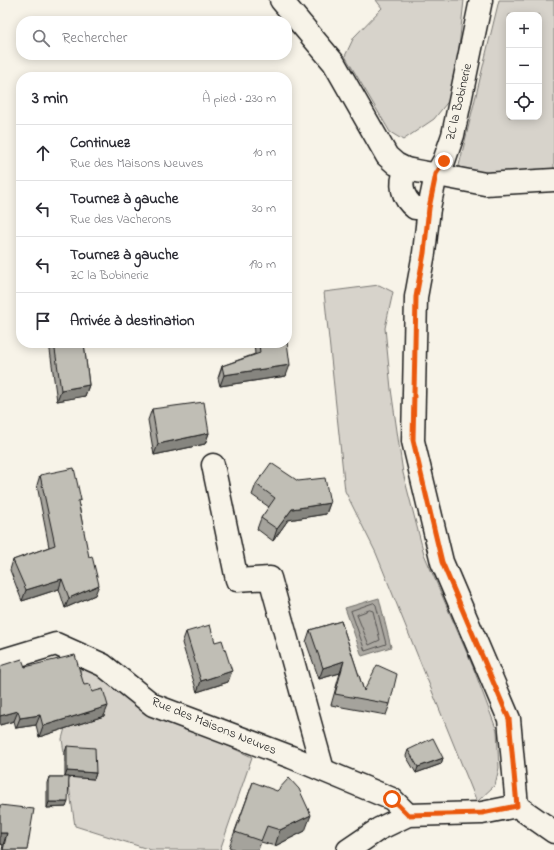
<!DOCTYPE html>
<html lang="fr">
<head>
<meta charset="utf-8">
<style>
	:root { --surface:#fff; --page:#f7f7f7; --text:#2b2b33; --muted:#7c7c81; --line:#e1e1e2 }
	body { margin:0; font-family:"Indie Flower",sans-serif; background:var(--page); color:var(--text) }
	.controls { position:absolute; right:12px; top:12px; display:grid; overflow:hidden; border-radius:8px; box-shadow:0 2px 10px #0003 }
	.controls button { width:36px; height:36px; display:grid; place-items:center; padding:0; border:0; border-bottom:1px solid var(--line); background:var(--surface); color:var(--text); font:20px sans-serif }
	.stop { position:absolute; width:12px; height:12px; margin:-9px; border:3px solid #ea580c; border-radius:50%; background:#fff }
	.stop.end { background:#ea580c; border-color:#fff; box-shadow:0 1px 4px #0008 }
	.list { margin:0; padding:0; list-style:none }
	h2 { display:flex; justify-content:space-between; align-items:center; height:52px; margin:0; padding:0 16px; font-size:17px }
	h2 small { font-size:13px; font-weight:400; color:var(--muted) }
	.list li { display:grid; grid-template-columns:26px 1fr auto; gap:12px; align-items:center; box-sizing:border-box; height:56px; padding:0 16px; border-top:1px solid var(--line) }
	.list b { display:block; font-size:15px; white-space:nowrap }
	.list p { margin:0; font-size:13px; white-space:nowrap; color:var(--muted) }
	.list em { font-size:13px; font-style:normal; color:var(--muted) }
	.icon { flex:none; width:22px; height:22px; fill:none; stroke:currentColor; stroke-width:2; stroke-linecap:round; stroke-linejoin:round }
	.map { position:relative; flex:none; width:554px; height:850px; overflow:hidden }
	.search { position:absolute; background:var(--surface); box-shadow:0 2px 10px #0003; left:16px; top:16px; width:276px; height:44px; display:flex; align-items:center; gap:10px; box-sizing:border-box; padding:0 14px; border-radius:16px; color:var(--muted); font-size:15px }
	.panel { position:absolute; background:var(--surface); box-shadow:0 2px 10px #0003; left:16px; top:72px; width:276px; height:276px; border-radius:16px }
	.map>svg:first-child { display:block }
	.green { fill:#d7d3cb; stroke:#7a7874; fill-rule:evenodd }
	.water { fill:#aca9a2; stroke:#72716c }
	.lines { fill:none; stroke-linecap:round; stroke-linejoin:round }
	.shore { stroke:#565452; stroke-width:1 }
	.minor-casing { stroke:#1c1c1c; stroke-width:25 }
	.minor { stroke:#f7f3e8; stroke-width:22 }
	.wall { fill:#a5a39c; stroke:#1c1c1c }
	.shaded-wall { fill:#86857f; stroke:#1c1c1c }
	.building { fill:#c0beb5; stroke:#1c1c1c }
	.route { stroke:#ea580c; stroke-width:5 }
	.labels { text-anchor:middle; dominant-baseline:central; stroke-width:3.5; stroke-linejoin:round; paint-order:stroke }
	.street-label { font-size:13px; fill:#1c1c1c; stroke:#f7f3e8 }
</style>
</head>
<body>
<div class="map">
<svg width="554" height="850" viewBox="0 0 554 850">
	<rect width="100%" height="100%" fill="#f7f3e8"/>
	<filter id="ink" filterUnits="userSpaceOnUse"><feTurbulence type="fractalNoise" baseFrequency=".025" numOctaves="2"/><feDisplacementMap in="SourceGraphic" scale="8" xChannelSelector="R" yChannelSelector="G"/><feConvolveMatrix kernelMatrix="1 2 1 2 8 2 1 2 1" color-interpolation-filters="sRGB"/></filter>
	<g filter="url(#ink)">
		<g class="green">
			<polygon points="376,0 464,0 454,94 434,119 403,140 390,132 345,56 354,37 382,8"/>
			<path d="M499,0h55v180l-98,-2zM509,15h30v102h-30z"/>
			<polygon points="379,285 393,292 385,328 391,389 403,473 424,554 473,667 497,731 499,768 495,785 477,802 376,553 345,491 324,292"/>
			<polygon points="81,669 99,674 154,712 252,757 220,850 151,850 75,826 62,739"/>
		</g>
		<polygon class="water" points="379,598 391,647 362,656 345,608"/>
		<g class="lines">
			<g class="shore">
				<polygon points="374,603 376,605 386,644 365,651 351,611"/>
				<polygon points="370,610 373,611 380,640 369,645 357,615"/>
			</g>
			<defs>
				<g id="minor">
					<polyline points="281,0 334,63 387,156 396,164 406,169 485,184 554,180"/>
					<polyline points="481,0 453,135 444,161 436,175 429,208 424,253 416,297 413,441 442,562 509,719 517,806"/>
					<path d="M406,169c-7,15 -4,29 9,39h14"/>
					<polyline points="213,465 237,580 270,578 323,770"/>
					<polyline points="0,661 56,644 103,665 153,705 291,757 392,799 408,815"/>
					<polyline points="348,850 379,829 408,815 482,813 517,806 554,832"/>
				</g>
			</defs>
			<use href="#minor" class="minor-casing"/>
			<use href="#minor" class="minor"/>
		</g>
		<g class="wall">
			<polygon points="49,343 84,343 89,385 85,396 57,401"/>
			<polygon points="254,343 287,343 286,376 220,386 218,378 222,366 255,354"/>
			<polygon points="152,409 209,433 205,444 154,455 148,420"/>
			<polygon points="40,475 79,505 95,595 65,608 59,589 22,601 10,570 13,560 49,547 37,485"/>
			<polygon points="256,484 330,503 326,514 288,520 273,541 257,529 261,518 269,507 252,495"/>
			<polygon points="341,621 364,691 390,704 386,715 331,705 340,673 319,679 306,642 310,630"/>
			<polygon points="186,632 215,642 228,682 197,692 182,643"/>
			<polygon points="0,666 25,667 84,685 92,692 104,716 39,737 36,725 16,728 14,721 0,725"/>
			<polygon points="67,746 96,773 94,779 69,777 66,807 47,808 47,783 49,777 65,777 65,752"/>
			<polygon points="408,750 443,758 441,764 416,773 406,756"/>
			<polygon points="253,782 305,831 275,846 261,842 258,850 236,850 229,847"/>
			<polygon points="0,805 27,850 2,850 3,845 0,844"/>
		</g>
		<g class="shaded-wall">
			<polygon points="290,365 286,376 220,386 224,375"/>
			<polygon points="89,385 85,396 57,401 61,390"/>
			<polygon points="209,433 205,444 154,455 158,444"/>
			<polygon points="330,503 326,514 288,520 273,541 277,529 292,509"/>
			<polygon points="62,579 59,589 22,601 26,590"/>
			<polygon points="99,585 95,595 65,608 69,598"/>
			<polygon points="344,661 340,673 319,679 323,668"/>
			<polygon points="232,671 228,682 197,692 201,681"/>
			<polygon points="108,706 104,716 39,737 43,726"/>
			<polygon points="18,711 14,721 0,725 0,716"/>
			<polygon points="40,715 36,725 16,728 20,718"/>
			<polygon points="443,758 441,764 416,773 418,767"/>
			<polygon points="67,771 96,773 94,779 65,777"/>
			<polygon points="49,802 68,802 66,807 47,808"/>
			<polygon points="311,815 305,831 275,846 280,830"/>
			<polygon points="0,833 7,833 3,845 0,844"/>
		</g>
		<g class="building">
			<polygon points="287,342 290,365 224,375 222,366 260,353 259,343 287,343"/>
			<polygon points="54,343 84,343 89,385 61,390"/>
			<polygon points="204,402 209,433 158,444 152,409"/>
			<polygon points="271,463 298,481 325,478 330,503 292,509 277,529 261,518 275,498 256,484"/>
			<polygon points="74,468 81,500 78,501 89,557 92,556 99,585 69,598 62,579 26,590 13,560 55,545 40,475"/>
			<polygon points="341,621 364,691 377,665 397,674 390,704 335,694 344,661 323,668 310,630"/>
			<polygon points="210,625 215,642 222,640 232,671 201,681 186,632"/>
			<polygon points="75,655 84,685 90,684 92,692 103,689 108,706 43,726 40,715 20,718 18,711 0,716 0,666 22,659 25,667"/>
			<polygon points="433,738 443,758 418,767 408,750"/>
			<polygon points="67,746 95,748 96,773 67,771"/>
			<polygon points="49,777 69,777 68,802 49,802"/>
			<polygon points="289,778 299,789 311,815 280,830 267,826 261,841 235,832 253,782 277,791"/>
			<polygon points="0,805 34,809 27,850 3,850 7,833 0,833"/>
		</g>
	</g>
	<g class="lines" filter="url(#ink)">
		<polyline class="route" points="392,799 408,815 482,813 517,806 509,719 442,562 413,440 416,297 424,253 429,208 436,174 444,161"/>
	</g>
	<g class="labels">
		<g class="street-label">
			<text transform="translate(459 102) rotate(-77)">ZC la Bobinerie</text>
			<text transform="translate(214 726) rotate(22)">Rue des Maisons Neuves</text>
		</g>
	</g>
</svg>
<div class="controls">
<button>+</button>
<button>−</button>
<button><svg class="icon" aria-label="locate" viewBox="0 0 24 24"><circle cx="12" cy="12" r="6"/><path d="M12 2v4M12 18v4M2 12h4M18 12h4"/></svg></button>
</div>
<div class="stop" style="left:392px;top:799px"></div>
<div class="stop end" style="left:444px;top:161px"></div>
<div class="search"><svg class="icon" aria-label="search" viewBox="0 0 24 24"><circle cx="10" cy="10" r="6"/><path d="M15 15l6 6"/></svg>Rechercher</div>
<section class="panel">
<h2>3 min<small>À pied · 230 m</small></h2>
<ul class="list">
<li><svg class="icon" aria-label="ahead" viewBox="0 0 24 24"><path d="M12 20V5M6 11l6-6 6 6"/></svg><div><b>Continuez</b><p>Rue des Maisons Neuves</p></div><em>10 m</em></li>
<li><svg class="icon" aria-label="left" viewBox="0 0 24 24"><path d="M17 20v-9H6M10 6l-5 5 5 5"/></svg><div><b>Tournez à gauche</b><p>Rue des Vacherons</p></div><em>30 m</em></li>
<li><svg class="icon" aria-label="left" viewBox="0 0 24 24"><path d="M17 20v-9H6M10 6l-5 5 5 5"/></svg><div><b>Tournez à gauche</b><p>ZC la Bobinerie</p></div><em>190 m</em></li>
<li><svg class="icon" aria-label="arrive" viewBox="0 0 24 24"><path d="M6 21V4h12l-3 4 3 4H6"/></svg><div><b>Arrivée à destination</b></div></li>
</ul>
</section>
</div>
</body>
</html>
